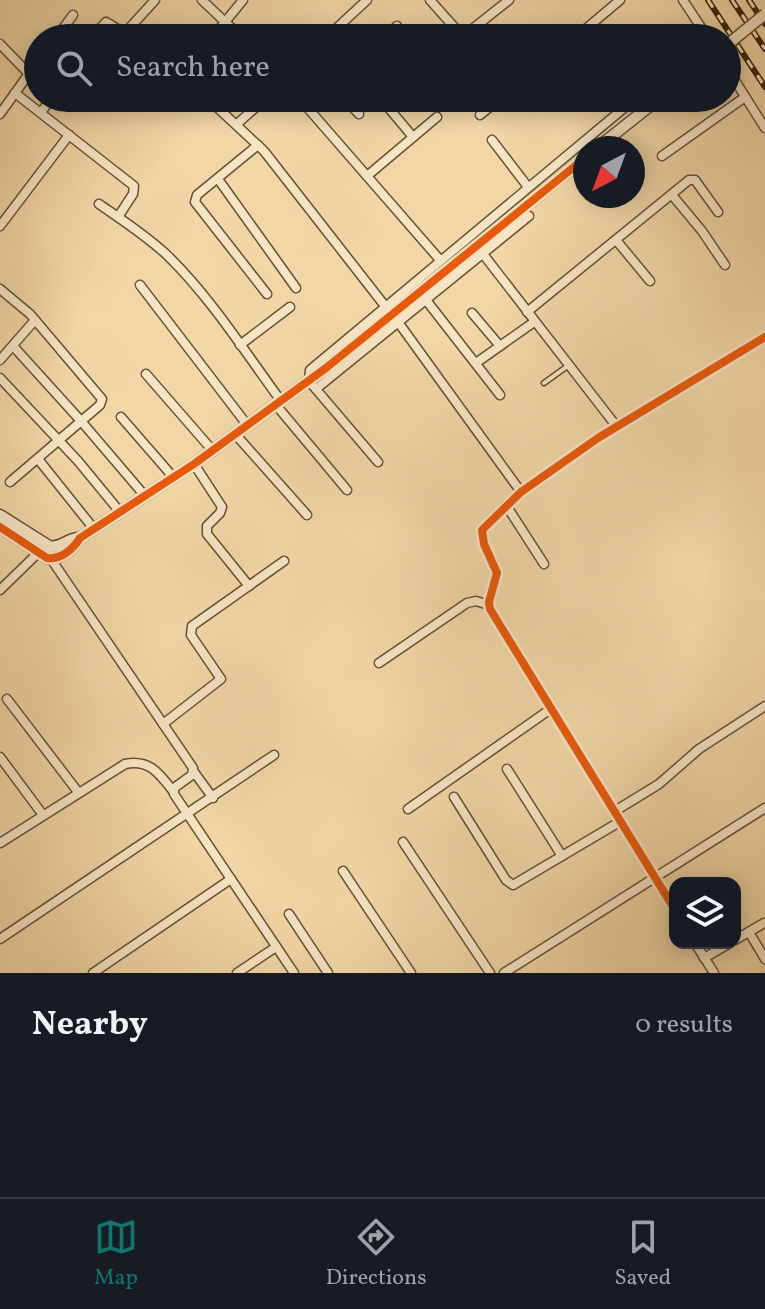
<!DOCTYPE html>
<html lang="en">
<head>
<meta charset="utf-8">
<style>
	:root { --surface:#171b24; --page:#20242c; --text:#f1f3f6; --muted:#9ea1a6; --line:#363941; --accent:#0f766e }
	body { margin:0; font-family:Vollkorn,serif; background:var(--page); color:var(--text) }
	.controls { position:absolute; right:24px; bottom:24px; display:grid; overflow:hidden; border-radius:16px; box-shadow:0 4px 20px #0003 }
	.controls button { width:72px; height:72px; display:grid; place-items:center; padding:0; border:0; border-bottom:2px solid var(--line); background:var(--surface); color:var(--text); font:40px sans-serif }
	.compass { position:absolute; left:573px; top:136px; width:72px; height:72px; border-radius:50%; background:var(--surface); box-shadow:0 4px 20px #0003; rotate:221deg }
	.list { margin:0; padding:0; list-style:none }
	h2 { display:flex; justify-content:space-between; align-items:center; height:104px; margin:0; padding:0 32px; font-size:34px }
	h2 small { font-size:26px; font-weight:400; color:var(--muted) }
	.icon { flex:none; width:44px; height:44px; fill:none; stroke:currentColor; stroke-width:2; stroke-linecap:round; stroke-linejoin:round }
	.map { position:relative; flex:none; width:765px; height:973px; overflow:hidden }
	.search { position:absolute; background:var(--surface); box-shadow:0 4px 20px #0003; left:24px; right:24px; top:24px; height:88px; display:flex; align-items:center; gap:20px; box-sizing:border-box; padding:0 28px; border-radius:44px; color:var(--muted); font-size:30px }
	.sheet { height:224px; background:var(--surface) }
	nav { display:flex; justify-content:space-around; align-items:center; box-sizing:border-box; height:112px; border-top:2px solid var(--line); background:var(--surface); font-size:22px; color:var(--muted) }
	nav a { display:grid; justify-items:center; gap:4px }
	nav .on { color:var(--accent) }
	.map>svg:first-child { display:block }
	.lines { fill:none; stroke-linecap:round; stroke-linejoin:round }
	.service-casing { stroke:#665030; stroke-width:7 }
	.minor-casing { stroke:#665030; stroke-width:11 }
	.tertiary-casing { stroke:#665030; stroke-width:13 }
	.service { stroke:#f6e4c5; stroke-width:4 }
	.minor { stroke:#f6e4c5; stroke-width:8 }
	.tertiary { stroke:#f6e4c5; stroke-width:10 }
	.rail-casing { stroke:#382309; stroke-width:6 }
	.rail { stroke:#f6e4c5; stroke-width:3; stroke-dasharray:9; stroke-linecap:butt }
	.tertiary-bridge-casing { stroke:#665030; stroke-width:13; stroke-linecap:butt }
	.tertiary-bridge { stroke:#f6e4c5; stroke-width:10 }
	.cycleway-casing { stroke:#f6e4c5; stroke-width:13 }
	.cycleway { stroke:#e8590c; stroke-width:8 }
</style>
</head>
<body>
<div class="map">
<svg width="765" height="973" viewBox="0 0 765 973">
	<rect width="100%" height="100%" fill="#f1d6a6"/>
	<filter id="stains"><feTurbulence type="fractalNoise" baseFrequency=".0025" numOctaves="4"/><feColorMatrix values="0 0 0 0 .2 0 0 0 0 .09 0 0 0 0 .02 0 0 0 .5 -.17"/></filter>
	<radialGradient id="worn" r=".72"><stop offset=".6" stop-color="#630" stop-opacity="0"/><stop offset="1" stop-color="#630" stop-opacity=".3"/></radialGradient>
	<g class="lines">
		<defs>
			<polyline id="service" points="544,383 569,365"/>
			<g id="minor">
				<polyline points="202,0 242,38"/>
				<polyline points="430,0 463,37"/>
				<polyline points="683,0 708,38"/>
				<polyline points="125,33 155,0"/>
				<polyline points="56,38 73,15"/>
				<polyline points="91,38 106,22 132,38"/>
				<polyline points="212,38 243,0"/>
				<polyline points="326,38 367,0"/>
				<polyline points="385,38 397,26"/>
				<polyline points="461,38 509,0"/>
				<polyline points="575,38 620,0"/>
				<polyline points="0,44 29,74"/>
				<polyline points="727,68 765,128"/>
				<polyline points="15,93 134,186 133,194 118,217"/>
				<polyline points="207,98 264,151 385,306"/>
				<polyline points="299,98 440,260"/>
				<polyline points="344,98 359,114"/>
				<polyline points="388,98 385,101 387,106 413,137"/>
				<polyline points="41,113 51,98"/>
				<polyline points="0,114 38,61"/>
				<polyline points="480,115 501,98"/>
				<polyline points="237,124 266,98"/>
				<polyline points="492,140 528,187"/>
				<polyline points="258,145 197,195 195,202 267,294"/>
				<polyline points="662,156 745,97"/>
				<polyline points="367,176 437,117"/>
				<polyline points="218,179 296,288"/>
				<polyline points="672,195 702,231 725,265"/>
				<path d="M99,204c23,16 48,32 69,52 43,42 77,96 113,145"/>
				<polyline points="0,226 69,135"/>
				<polyline points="616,240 650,281"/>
				<polyline points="483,254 617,427"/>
				<polyline points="140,285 248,426"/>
				<polyline points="0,289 30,314 102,399 100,405 10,482"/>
				<polyline points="426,300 500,395"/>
				<polyline points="527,312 689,180 695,180 718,212"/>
				<polyline points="472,313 500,346"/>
				<polyline points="398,322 521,492"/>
				<polyline points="240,345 290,307"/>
				<polyline points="13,346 81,421 145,496"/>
				<polyline points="0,360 35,320"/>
				<polyline points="476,363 534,322"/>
				<polyline points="146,374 213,451"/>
				<polyline points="0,378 78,461 120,512"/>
				<polyline points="316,389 529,216"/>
				<polyline points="276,405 347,490"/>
				<polyline points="121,417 174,478"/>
				<polyline points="236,435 307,515"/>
				<polyline points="38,459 94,529"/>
				<polyline points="378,462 309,381 310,370 636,98"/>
				<polyline points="194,464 222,507 220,513 207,526 207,534 249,586"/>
				<polyline points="506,505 544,564"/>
				<polyline points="46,545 51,559 193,768 192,775 174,788 174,794 294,973"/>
				<polyline points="0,590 38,553"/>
				<polyline points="379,663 467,603 476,601 489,605"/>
				<polyline points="7,699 78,792"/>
				<polyline points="163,724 221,679 191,635 192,626 284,561"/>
				<polyline points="0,757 43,815"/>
				<polyline points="507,769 562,856"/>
				<polyline points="194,772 213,798"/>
				<polyline points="454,797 506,880 513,885 621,821"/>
				<polyline points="408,809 552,708"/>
				<polyline points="615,811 659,784 699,749 765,706"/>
				<polyline points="403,842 490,973"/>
				<path d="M0,843l125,-79c24,-5 34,9 48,27"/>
				<polyline points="343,871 411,973"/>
				<polyline points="675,910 490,609 489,602 497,573 484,544 482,530 521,492 598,438 765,337"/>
				<polyline points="289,914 328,973"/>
				<polyline points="749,932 765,959"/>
				<polyline points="0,939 274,755"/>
				<polyline points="735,940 764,923"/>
				<polyline points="695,943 714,973"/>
				<polyline points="704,958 730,943"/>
				<polyline points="93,973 231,879"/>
				<polyline points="237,973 276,947"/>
				<polyline points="504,973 765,808"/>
			</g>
			<g id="tertiary">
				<polyline points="597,148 660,98"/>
				<path d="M0,515l49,31c12,3 19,-9 31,-8"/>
				<path d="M0,527l47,31c14,2 26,-9 33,-20l114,-74 132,-96 259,-210"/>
			</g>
		</defs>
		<use href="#service" class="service-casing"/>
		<use href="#minor" class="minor-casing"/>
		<use href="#tertiary" class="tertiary-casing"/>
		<use href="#service" class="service"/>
		<use href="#minor" class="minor"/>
		<use href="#tertiary" class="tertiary"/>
		<defs>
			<g id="rail">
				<polyline points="708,0 765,87"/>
				<polyline points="732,0 765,49"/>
				<polyline points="749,0 765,24"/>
			</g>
		</defs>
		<use href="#rail" class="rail-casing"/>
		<use href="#rail" class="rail"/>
		<defs>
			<polyline id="tertiary-bridge" points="727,45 765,14"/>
		</defs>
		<use href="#tertiary-bridge" class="tertiary-bridge-casing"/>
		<use href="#tertiary-bridge" class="tertiary-bridge"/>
		<defs>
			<g id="cycleway">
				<path d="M0,527l47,31c14,2 26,-9 33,-20l114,-74 132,-96 259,-210"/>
				<polyline points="675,910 490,609 489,602 497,573 484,544 482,530 521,492 598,438 765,337"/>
			</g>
		</defs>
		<use href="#cycleway" class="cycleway-casing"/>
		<use href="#cycleway" class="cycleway"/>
	</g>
	<rect width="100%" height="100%" filter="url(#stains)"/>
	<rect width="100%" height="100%" fill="url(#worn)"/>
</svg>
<div class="controls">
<button><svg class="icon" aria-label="layers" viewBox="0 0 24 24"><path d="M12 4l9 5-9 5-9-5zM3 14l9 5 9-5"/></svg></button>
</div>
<svg class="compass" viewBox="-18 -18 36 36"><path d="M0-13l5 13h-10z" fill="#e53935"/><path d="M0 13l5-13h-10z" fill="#9ea1a6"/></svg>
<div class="search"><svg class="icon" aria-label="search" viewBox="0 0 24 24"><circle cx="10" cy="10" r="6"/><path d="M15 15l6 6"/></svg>Search here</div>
</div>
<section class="sheet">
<h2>Nearby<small>0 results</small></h2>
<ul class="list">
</ul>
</section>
<nav>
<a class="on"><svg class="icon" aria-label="map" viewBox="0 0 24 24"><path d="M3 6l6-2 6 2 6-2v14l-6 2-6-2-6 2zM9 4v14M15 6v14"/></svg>Map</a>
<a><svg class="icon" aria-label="directions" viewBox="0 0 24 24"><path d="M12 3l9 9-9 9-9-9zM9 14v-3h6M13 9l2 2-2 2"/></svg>Directions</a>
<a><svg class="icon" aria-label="saved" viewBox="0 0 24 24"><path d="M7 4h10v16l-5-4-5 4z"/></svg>Saved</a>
</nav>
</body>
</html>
